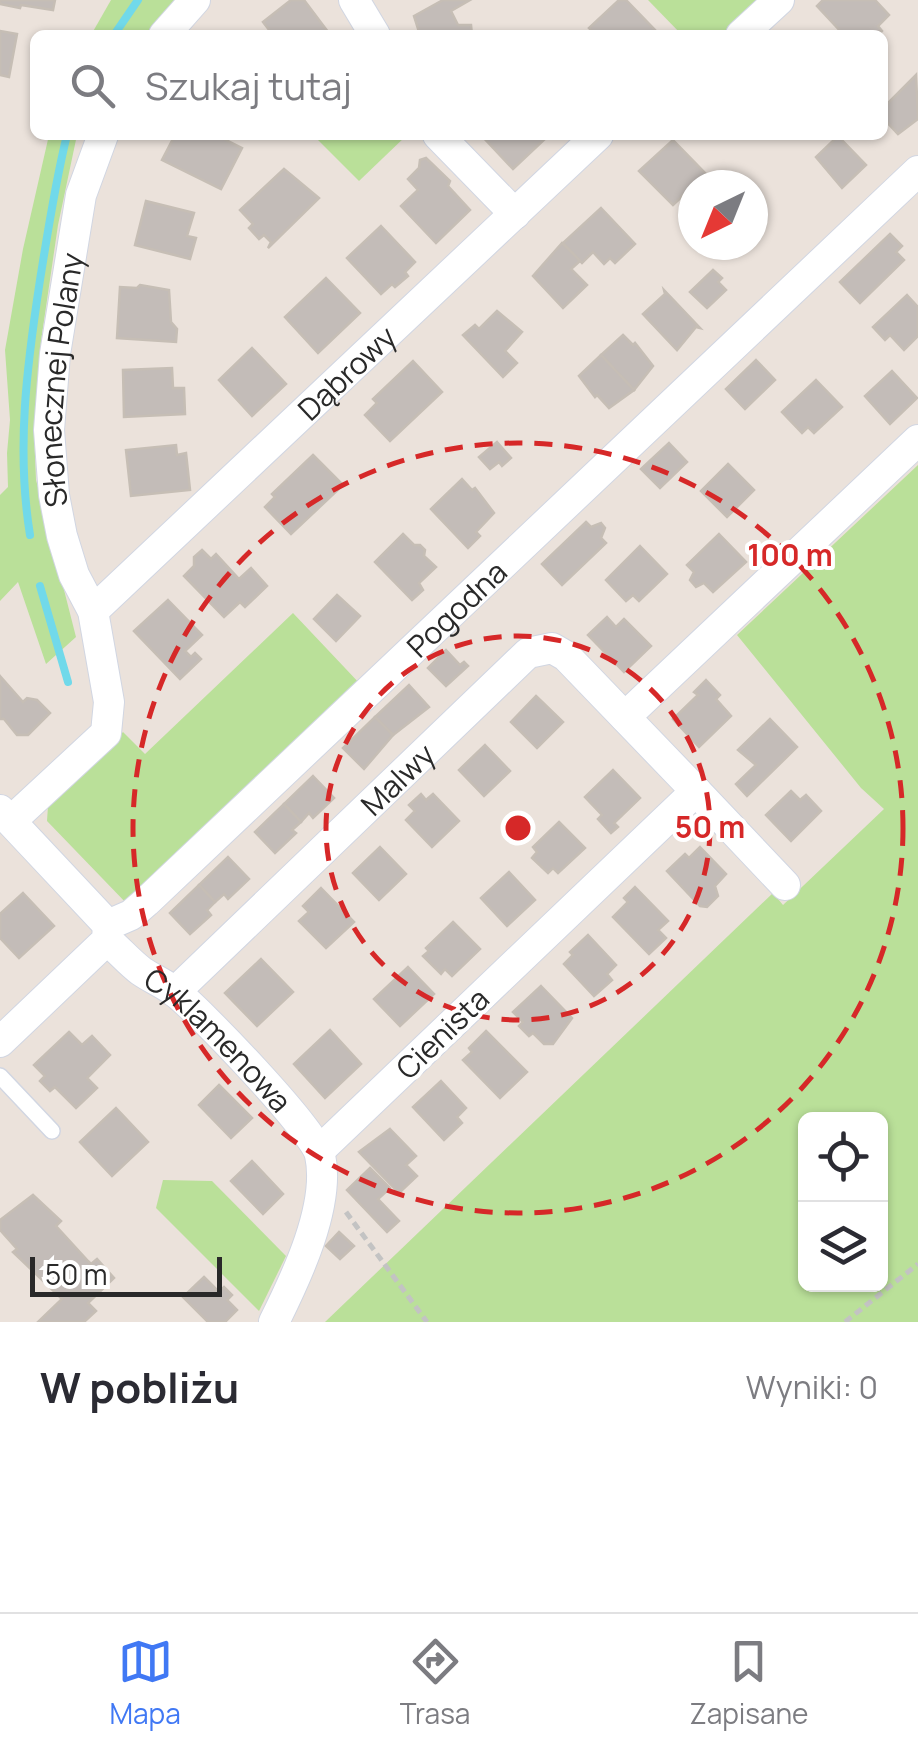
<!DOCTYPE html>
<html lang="pl">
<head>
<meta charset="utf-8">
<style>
	:root { --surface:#fff; --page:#f2f2f3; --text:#2b2b33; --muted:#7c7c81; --line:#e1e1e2; --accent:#4078f4 }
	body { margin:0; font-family:Manrope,sans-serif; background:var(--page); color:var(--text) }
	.controls { position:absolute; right:30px; bottom:30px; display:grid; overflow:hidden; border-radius:15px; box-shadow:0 2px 8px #0004 }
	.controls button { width:90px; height:90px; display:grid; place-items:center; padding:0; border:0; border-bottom:2px solid var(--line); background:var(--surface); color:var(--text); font:50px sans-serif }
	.compass { position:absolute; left:678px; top:170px; width:90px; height:90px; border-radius:50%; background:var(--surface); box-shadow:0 2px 8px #0004; rotate:223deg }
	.scale { position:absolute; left:30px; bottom:25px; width:192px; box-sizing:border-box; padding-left:10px; border:5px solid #292929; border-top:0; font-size:28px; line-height:35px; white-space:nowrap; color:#292929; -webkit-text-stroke:8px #fff; paint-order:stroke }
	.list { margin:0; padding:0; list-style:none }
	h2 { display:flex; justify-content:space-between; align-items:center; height:130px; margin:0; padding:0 40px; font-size:42px }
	h2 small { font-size:32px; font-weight:400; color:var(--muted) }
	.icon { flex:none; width:55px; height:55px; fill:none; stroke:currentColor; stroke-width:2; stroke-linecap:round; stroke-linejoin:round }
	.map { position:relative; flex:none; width:918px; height:1322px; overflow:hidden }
	.search { position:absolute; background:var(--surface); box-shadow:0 2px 8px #0004; left:30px; right:30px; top:30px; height:110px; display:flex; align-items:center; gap:25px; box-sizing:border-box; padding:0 35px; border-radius:15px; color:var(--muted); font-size:38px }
	.sheet { height:290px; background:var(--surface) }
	nav { display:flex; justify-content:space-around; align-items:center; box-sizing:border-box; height:140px; border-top:2px solid var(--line); background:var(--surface); font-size:28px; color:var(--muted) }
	nav a { display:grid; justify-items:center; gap:5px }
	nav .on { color:var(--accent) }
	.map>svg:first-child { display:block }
	.green { fill:#bae099; fill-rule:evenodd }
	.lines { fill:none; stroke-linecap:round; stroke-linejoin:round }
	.stream { stroke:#71d9ea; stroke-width:8 }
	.building { fill:#c3bcb8; stroke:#c6beb5; stroke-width:2.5 }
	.lane-casing { stroke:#d1d6e2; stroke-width:18 }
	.street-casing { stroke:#d1d6e2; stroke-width:32 }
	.path { stroke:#c3c3c3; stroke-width:5; stroke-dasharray:8 5; stroke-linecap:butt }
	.lane { stroke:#fff; stroke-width:15 }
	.street { stroke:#fff; stroke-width:30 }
	.ring { fill:none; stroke:#d62828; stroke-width:5; stroke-dasharray:18 12 }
	.labels { text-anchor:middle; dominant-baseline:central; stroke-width:8; stroke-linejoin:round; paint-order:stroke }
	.street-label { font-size:30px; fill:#292929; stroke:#fff }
	.centre { fill:#d62828; stroke:#fff; stroke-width:5 }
	.ring-label { font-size:30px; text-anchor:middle; font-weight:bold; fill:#d62828; stroke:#fff; stroke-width:8; stroke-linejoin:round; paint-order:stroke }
</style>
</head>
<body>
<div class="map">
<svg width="918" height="1322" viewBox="0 0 918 1322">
	<rect width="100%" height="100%" fill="#ebe2db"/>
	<g class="green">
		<polygon points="111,0 182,0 147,35 91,35"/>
		<polygon points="648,0 757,0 759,3 726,35 682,35"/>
		<polygon points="49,135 77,135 58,225 41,341 34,430 36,480 76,637 46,664 18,582 0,601 0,495 8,487 7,453 10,420 5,350 23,249"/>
		<polygon points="313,135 407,135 359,181"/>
		<path d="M918,465v857h-593l448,-429 10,12 101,-96 -23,-21 -124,-153zM806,1120h74v164h-74z"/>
		<polygon points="293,613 362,686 129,906 47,821 48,806 123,732 145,754"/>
		<polygon points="163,1180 212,1181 286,1256 259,1311 156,1208"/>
	</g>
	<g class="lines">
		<g class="stream">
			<polyline points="114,35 138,0"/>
			<path d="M30,535c-14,-86 -3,-170 10,-255 8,-49 15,-97 27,-145"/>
			<polyline points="40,586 68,682"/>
		</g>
	</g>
	<g class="building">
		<polygon points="0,0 55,0 53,10 21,5 20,8 0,4"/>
		<polygon points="291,0 304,0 328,32 325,35 273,35 263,22"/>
		<polygon points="443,0 470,0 451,11 458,25 471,25 472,35 420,35 414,16"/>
		<polygon points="619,0 626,0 656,31 652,35 596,35 589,28"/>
		<polygon points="823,0 875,0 889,15 878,26 882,31 878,35 844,35 817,6"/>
		<polygon points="0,31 17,34 9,77 0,75"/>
		<polygon points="916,75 918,119 898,134 883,118 883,108"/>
		<polygon points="175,135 216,135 242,148 221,189 162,160"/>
		<polygon points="481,135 545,135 547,137 513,169"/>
		<polygon points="838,136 866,165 842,188 816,157"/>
		<polygon points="673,140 706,174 673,205 639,171"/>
		<polygon points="426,158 450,181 448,186 470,210 436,243 401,206 418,190 408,179 419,168 420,160"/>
		<polygon points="284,169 319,198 268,248 271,242 264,235 259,239 249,228 253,224 240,210"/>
		<polygon points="146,201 194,213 187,236 196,238 190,259 135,245"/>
		<polygon points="601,208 635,244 615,263 610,258 604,264 593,252 582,263 563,243"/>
		<polygon points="381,226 415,262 405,272 408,276 395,287 392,284 381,294 347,258"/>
		<polygon points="890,234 902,246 896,252 904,260 860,303 840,282"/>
		<polygon points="562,243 580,261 571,269 587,285 563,308 533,276"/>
		<polygon points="713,270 722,278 718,282 726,290 707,308 690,292"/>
		<polygon points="326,278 360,313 318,353 285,317"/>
		<polygon points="140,285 169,290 171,322 177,329 176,342 117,338 120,287 137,288"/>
		<polygon points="664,290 700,328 696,327 677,350 643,314 665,294"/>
		<polygon points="907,295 918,307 918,336 904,350 890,335 885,340 873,327"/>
		<polygon points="497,311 522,332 505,351 517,363 503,377 463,335 475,325 479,329"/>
		<polygon points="623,335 633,345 635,343 653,366 634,390 601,355"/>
		<polygon points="252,348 286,384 252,416 219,380"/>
		<polygon points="601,355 634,390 609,408 597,395 595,397 579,376"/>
		<polygon points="756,360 775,380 745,409 726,389"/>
		<polygon points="413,361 442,392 390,441 365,415 377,403 373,399"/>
		<polygon points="172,368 173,388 184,388 185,414 124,417 123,370"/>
		<polygon points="892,371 917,398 890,424 865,396"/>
		<polygon points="816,380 842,407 814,433 808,427 802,433 782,412"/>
		<polygon points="497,442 511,458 502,466 499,462 490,469 479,457"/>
		<polygon points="669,443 687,462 660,488 641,469"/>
		<polygon points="176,445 177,455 186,453 190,490 131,496 126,450"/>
		<polygon points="313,455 343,485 291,534 265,507 275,497 272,494"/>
		<polygon points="728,464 754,490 727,517 701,491"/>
		<polygon points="462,479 472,490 475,488 494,513 476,532 480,536 468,548 431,509"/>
		<polygon points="586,522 591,527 601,523 605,528 601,538 606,543 562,585 542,564"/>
		<polygon points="403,534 414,545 420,545 425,550 424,556 436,567 419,583 423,590 412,600 375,562"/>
		<polygon points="719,534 746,562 713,592 704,583 696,587 690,580 694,572 687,565"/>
		<polygon points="640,546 667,574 639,601 633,595 626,601 606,580"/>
		<polygon points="202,550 211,559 216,554 239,579 251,568 267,586 245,607 240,602 224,617 184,576 194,566 194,557"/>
		<polygon points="337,595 360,616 336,641 314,619"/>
		<polygon points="168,600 202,635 185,651 191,657 195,653 201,659 180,679 134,631"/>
		<polygon points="607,617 616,627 624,619 651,646 624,672 588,635"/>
		<polygon points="446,650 460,665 464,662 468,666 446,686 428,668"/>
		<polygon points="0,676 23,702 27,698 37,700 50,713 28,735 17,735 4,719 0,719"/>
		<polygon points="706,680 720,695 716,699 731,716 699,747 673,719 698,695 694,692"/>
		<polygon points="409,685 429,707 393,735 375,717"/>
		<polygon points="536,696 563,722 537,748 511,722"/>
		<polygon points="375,717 393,735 364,769 343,748"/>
		<polygon points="770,719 797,747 747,796 736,784 756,765 738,750"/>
		<polygon points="485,745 510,771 484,796 459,770"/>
		<polygon points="613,770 640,798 614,823 618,827 611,833 598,819 602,815 585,797"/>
		<polygon points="313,776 334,798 313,818 309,813 301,822 284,804"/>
		<polygon points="791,791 800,800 806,795 821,811 791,841 766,815"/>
		<polygon points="421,794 426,800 433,794 459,821 432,847 406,820 415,811 409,805"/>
		<polygon points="284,804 301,822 292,830 296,833 275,853 255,832"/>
		<polygon points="559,822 585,848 558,873 553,868 548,873 532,858 537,852 533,847"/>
		<polygon points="380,847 406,874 379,900 353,873"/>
		<polygon points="700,847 726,874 715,886 718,896 707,907 700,906 667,871 685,854 689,858"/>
		<polygon points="228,857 249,879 228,899 224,894 215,902 199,885"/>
		<polygon points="509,872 535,900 507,926 481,898"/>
		<polygon points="199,885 215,902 207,910 211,915 190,934 170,913"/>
		<polygon points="635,887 668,921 658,930 666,938 649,954 613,917 628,902 624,898"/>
		<polygon points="321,888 354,922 326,948 299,921 309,912 303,906"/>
		<polygon points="23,893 54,926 19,958 0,938 0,914"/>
		<polygon points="453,922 480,949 452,976 445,969 441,974 423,956 429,951 426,948"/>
		<polygon points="588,935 616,965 607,974 612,980 594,996 564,964 573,955 570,952"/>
		<polygon points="261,959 293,992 257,1026 225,993"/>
		<polygon points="408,967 434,994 400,1026 374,999"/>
		<polygon points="541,986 572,1018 553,1044 544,1044 533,1033 529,1036 519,1026 523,1022 513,1012"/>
		<polygon points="330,1030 361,1064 325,1098 294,1064"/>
		<polygon points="486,1031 527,1072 500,1098 463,1060 472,1052 469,1048"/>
		<polygon points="69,1032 82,1045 92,1036 110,1055 87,1078 97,1088 76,1108 55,1087 50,1091 40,1081 45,1076 34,1065"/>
		<polygon points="441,1081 466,1108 457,1117 462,1123 444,1140 413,1107"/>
		<polygon points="219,1085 252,1118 231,1138 199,1105"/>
		<polygon points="116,1108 148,1142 112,1176 80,1142"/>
		<polygon points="390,1129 416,1156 406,1165 417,1176 399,1193 359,1152"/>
		<polygon points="252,1161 283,1194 263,1214 231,1181"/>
		<polygon points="370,1168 390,1188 378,1199 399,1221 387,1232 347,1190"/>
		<polygon points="33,1195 61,1221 56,1226 88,1261 91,1264 97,1259 114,1278 88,1303 96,1311 84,1322 38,1322 62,1299 13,1252 17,1249 0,1230 0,1220"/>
		<polygon points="339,1232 354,1246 340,1259 326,1246"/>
		<polygon points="204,1277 219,1292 224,1287 232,1295 227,1300 237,1310 225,1322 208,1322 183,1297"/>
	</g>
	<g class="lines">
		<defs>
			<polyline id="lane" points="0,1076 52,1131"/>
			<g id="street">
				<polyline points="354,0 375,35"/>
				<polyline points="164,35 195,0"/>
				<polyline points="741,35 779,0"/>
				<polyline points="438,135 515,214"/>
				<path id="s1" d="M93,611l505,-476"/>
				<polyline points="625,717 918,440"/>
				<polyline points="696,791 785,885"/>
				<polyline points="0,810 108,925"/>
				<path id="s2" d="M11,821l95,-88 3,-31 -16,-91 -19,-36 -12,-39 -8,-41 -5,-65 6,-76 26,-159 22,-60"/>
				<path id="s3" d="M108,925l23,-10 15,-13 772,-731"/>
				<path id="s4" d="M107,940c12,10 22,22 34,31 10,7 22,12 33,20 24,18 141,140 146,164 11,50 -24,123 -46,167"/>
				<path id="s5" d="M175,992l353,-339 24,-5 14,8 130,135 -376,359"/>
				<polyline points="0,1042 107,940 108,925"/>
			</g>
		</defs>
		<use href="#lane" class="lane-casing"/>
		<use href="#street" class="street-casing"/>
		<g class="path">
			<polyline points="346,1212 427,1322"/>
			<polyline points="845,1322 918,1264"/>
		</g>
		<use href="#lane" class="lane"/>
		<use href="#street" class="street"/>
	</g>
	<g class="ring">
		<circle cx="518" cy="828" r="192"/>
		<circle cx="518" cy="828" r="385"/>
	</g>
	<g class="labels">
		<g class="street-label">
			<text stroke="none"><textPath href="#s1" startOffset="348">Dąbrowy</textPath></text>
			<text stroke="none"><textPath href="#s2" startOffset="492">Słonecznej Polany</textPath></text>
			<text stroke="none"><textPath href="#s3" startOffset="472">Pogodna</textPath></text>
			<text stroke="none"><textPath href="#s5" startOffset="308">Malwy</textPath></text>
			<text transform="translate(442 1033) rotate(-44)">Cienista</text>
			<text stroke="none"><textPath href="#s4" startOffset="150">Cyklamenowa</textPath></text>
		</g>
	</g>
	<circle cx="518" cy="828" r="15" class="centre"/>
	<g class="ring-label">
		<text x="790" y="566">100 m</text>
		<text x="710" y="838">50 m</text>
	</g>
</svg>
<div class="controls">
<button><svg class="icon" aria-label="locate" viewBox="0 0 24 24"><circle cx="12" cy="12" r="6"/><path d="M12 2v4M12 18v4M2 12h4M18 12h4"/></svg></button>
<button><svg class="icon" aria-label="layers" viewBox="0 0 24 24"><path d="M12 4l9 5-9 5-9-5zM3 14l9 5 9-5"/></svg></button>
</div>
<svg class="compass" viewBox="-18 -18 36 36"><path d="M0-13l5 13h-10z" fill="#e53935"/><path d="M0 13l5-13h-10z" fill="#7c7c81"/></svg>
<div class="scale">50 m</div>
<div class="search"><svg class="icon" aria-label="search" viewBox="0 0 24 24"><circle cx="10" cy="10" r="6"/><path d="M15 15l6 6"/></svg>Szukaj tutaj</div>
</div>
<section class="sheet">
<h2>W pobliżu<small>Wyniki: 0</small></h2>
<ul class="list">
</ul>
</section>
<nav>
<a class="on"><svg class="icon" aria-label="map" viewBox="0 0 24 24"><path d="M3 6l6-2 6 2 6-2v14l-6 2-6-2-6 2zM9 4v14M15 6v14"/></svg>Mapa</a>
<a><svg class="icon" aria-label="directions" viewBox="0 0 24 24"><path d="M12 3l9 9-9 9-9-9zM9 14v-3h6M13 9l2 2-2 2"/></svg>Trasa</a>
<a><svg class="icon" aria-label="saved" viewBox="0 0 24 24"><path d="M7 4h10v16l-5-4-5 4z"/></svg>Zapisane</a>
</nav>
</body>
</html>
